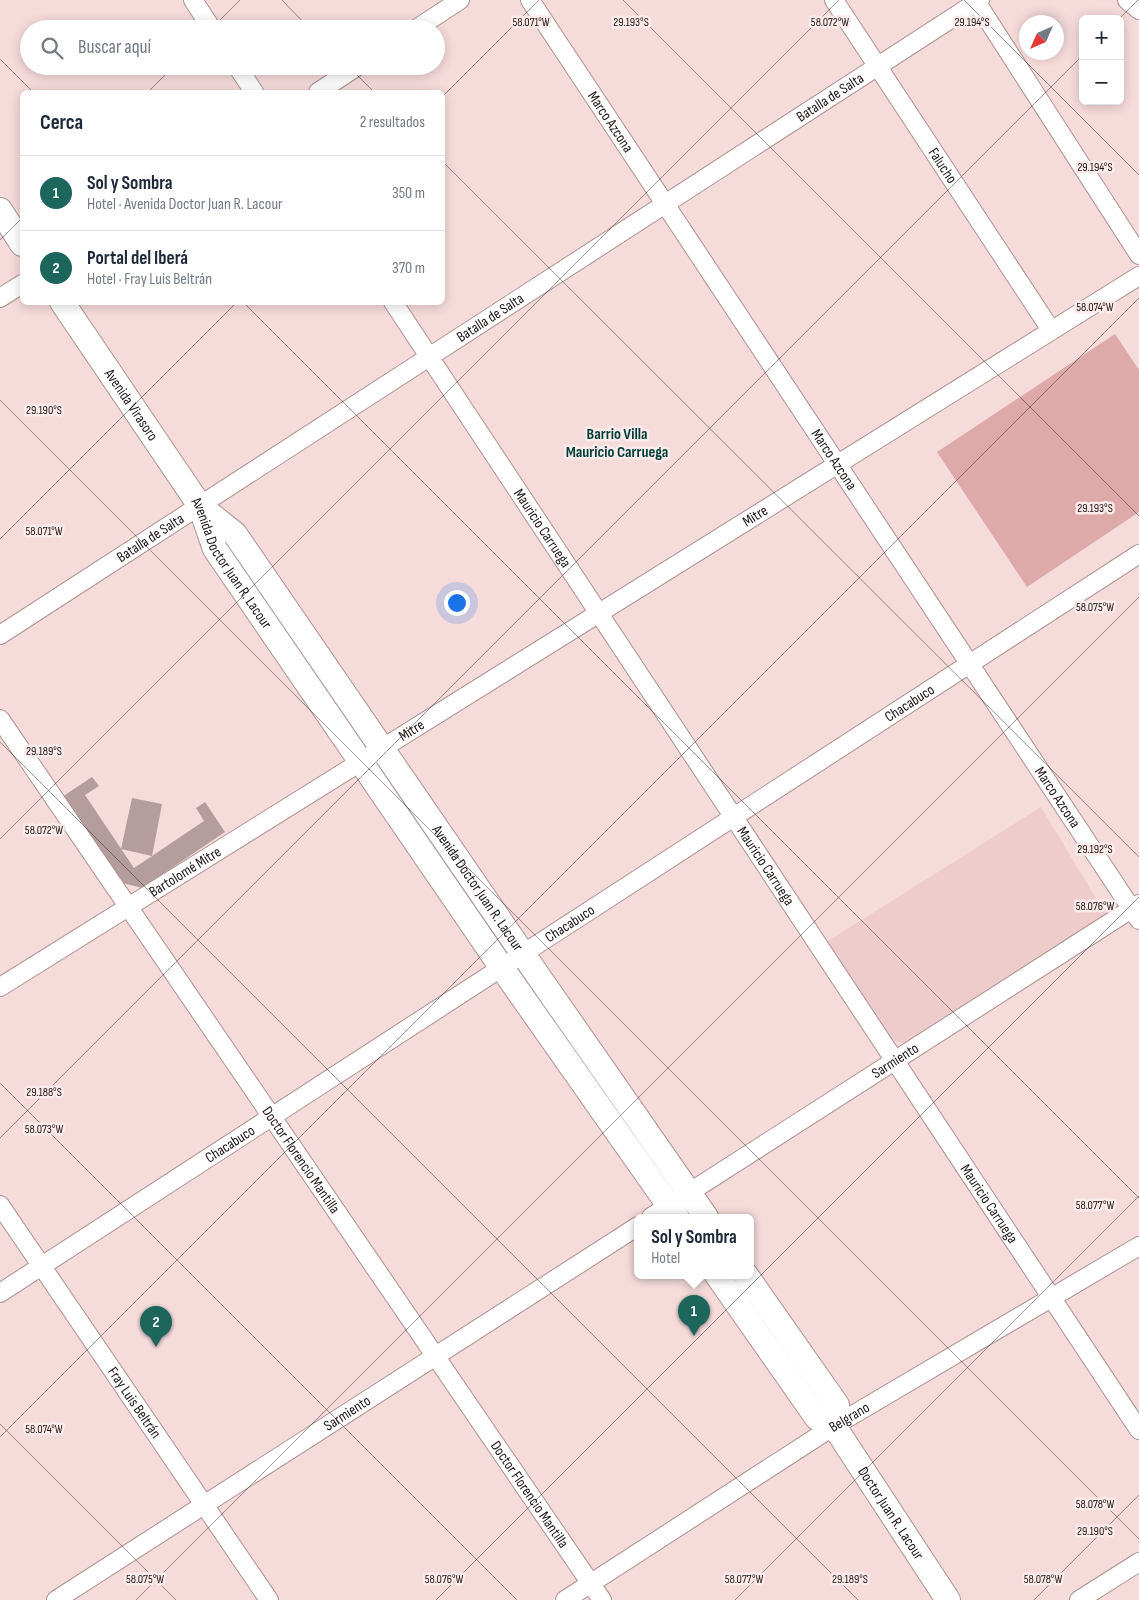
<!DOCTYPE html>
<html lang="es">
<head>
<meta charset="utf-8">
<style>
	:root { --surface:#fff; --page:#f2f2f3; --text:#1f2937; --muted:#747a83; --line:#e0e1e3; --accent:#1c665c }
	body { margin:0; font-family:"Sofia Sans Condensed",sans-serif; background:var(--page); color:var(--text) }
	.controls { position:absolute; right:15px; top:15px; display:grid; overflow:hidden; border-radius:8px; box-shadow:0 2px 12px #0003 }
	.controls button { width:45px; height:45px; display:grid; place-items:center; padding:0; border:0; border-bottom:1px solid var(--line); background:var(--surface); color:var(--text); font:25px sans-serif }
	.compass { position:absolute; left:1019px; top:15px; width:45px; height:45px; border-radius:50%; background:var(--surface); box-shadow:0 2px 12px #0003; rotate:225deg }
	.you { position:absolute; left:456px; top:602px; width:18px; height:18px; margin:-12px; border:4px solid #fff; border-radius:50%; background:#1a73e8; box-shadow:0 0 0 8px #1a73e833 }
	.badge { display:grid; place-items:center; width:32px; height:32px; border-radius:50%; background:var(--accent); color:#fff; font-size:16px; font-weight:700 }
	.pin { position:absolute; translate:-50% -41px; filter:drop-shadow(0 1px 2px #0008) }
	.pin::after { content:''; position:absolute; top:26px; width:18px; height:15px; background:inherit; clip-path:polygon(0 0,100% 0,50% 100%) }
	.popup { position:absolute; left:634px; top:1214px; width:120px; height:65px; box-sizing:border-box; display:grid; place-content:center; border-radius:8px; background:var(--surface); filter:drop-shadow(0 1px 4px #0005); font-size:16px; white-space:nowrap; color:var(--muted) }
	.popup b { font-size:19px; color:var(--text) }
	.popup::after { content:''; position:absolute; left:50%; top:100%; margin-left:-10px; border:10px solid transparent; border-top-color:var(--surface) }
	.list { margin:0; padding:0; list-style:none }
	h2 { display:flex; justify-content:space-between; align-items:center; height:65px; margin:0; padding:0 20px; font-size:21px }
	h2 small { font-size:16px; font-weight:400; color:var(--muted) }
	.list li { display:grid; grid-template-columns:32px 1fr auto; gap:15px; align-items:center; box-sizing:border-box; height:75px; padding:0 20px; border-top:1px solid var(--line) }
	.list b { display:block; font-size:19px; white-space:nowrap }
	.list p { margin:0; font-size:16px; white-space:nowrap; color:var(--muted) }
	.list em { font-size:16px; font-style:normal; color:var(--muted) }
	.icon { flex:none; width:28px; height:28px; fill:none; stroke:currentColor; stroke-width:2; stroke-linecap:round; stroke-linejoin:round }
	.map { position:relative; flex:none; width:1139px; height:1600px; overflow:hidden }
	.search { position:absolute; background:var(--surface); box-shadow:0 2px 12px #0003; left:20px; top:20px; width:425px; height:55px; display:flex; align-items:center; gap:12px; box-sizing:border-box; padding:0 18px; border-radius:28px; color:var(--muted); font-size:19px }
	.panel { position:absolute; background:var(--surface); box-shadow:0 2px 12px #0003; left:20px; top:90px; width:425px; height:215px; border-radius:8px }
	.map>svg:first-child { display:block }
	.built { fill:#efcccc }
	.green { fill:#dda9a9 }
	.building { fill:#b69d9d }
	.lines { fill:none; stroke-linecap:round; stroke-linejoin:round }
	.street-casing { stroke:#ab9292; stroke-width:20 }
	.secondary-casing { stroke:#ab9292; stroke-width:26 }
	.street { stroke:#fff; stroke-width:18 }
	.secondary { stroke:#fff; stroke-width:24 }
	.ticks { fill:none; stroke:#201717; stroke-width:1; stroke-opacity:0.45 }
	.labels { text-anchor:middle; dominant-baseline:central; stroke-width:5; stroke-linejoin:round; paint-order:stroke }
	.street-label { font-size:15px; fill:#201717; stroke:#fbebeb }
	.neighbourhood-label { font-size:16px; font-weight:bold; fill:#003f38; stroke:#fbebeb }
	.ticks-label { font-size:12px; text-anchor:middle; fill:#201717; stroke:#fbebeb; stroke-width:5; stroke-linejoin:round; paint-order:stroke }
</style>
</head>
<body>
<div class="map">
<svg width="1139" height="1600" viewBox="0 0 1139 1600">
	<rect width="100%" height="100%" fill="#f6dbdb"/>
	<polygon class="built" points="1041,807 1106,915 907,1044 892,1041 825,943"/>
	<polygon class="green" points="1115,334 1139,370 1139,512 1027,587 937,452"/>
	<polygon class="building" points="92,777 99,786 85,795 134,868 152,856 121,849 132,798 162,804 152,856 204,821 196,808 205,802 225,832 142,888 119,882 62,797"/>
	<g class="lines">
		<defs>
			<g id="street">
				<polyline points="193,0 212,29"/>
				<path id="s1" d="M530,0l609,920"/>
				<path id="s2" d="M834,0l217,330"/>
				<polyline points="1127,0 1139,10"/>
				<polyline points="977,3 1139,255"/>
				<polyline points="416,29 460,0"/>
				<polyline points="237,66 254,92"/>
				<polyline points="318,92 358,66"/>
				<polyline points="0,298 22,284"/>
				<path id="s3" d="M393,302l746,1128"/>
				<path id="s4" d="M0,635l980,-635"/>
				<path id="s5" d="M0,719l602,881"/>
				<path id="s6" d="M0,987l1139,-711"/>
				<path id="s7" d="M0,1205l269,395"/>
				<path id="s8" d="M651,1217l488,-313"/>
				<path id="s9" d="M0,1293l1139,-739"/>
				<path id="s10" d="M56,1600l582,-374"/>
				<path id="s11" d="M565,1600l269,-174 305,-180"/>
				<polyline points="1079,1600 1139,1562"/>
			</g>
			<g id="secondary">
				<polyline points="0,210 22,244"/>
				<path id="s12" d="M62,302l138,204 15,43 287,419 175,249"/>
				<path id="s13" d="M200,506l35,28 288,420 183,263"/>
				<polyline points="717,1275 817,1418 834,1426"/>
				<polyline points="746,1275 837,1405 834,1426"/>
				<path id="s14" d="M834,1426l114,174"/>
			</g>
		</defs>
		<use href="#street" class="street-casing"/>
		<use href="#secondary" class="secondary-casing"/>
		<use href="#street" class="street"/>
		<use href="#secondary" class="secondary"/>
	</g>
	<path class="ticks" d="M282,0l28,29M623,0l516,516M964,0l175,175M1119,19l19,-19M211,29l29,-29M0,59l33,33M348,66l26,26M148,92l26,-26M442,97l97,-97M442,161l697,696M0,240l22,-22M243,302l896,896M0,400l1139,1139M0,539l237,-237M0,742l858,858M0,839l839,-839M0,1083l517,517M0,1138l1083,-1083M0,1424l176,176M0,1437l1139,-1139M136,1600l1003,-1003M436,1600l703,-703M735,1600l404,-404M1034,1600l105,-105"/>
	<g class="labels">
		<g class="street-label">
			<text stroke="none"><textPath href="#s4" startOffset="989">Batalla de Salta</textPath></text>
			<text stroke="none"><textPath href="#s1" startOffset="146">Marco Azcona</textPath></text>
			<text stroke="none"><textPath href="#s2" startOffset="198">Falucho</textPath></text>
			<text stroke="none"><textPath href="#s4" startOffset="584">Batalla de Salta</textPath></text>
			<text stroke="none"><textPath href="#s12" startOffset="124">Avenida Virasoro</textPath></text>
			<text stroke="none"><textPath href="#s1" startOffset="551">Marco Azcona</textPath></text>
			<text stroke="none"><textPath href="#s6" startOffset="890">Mitre</textPath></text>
			<text stroke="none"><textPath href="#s3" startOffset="271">Mauricio Carruega</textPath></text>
			<text stroke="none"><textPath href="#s4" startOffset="179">Batalla de Salta</textPath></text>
			<text stroke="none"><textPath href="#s12" startOffset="312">Avenida Doctor Juan R. Lacour</textPath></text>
			<text stroke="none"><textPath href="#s9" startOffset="1084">Chacabuco</textPath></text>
			<text stroke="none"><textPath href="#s6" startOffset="485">Mitre</textPath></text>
			<text stroke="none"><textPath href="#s1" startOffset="956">Marco Azcona</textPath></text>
			<text stroke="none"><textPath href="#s3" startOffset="676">Mauricio Carruega</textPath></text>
			<text stroke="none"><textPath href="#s6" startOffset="218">Bartolomé Mitre</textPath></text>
			<text stroke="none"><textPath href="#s13" startOffset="474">Avenida Doctor Juan R. Lacour</textPath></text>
			<text stroke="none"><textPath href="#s9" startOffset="679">Chacabuco</textPath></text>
			<text stroke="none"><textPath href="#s8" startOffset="290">Sarmiento</textPath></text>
			<text stroke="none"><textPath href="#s9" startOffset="274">Chacabuco</textPath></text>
			<text stroke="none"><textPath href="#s5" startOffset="534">Doctor Florencio Mantilla</textPath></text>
			<text stroke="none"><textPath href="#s3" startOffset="1081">Mauricio Carruega</textPath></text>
			<text stroke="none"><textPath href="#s7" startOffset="239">Fray Luis Beltrán</textPath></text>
			<text stroke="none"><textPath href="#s10" startOffset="346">Sarmiento</textPath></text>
			<text stroke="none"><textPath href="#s11" startOffset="338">Belgrano</textPath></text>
			<text stroke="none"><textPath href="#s5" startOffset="939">Doctor Florencio Mantilla</textPath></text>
			<text stroke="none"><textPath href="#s14" startOffset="104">Doctor Juan R. Lacour</textPath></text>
		</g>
		<g class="neighbourhood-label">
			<text x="617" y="434">Barrio Villa<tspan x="617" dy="18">Mauricio Carruega</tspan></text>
		</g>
	</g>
	<g class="ticks-label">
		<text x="531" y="26">58.071°W</text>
		<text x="631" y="26">29.193°S</text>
		<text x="830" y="26">58.072°W</text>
		<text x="972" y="26">29.194°S</text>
		<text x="1095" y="171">29.194°S</text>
		<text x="1095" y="311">58.074°W</text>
		<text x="44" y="414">29.190°S</text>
		<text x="1095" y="512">29.193°S</text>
		<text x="44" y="535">58.071°W</text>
		<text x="1095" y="611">58.075°W</text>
		<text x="44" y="755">29.189°S</text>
		<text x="44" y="834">58.072°W</text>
		<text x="1095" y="853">29.192°S</text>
		<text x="1095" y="910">58.076°W</text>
		<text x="44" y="1096">29.188°S</text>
		<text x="44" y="1133">58.073°W</text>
		<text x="1095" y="1209">58.077°W</text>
		<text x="44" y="1433">58.074°W</text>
		<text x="1095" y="1508">58.078°W</text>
		<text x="1095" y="1535">29.190°S</text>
		<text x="145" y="1583">58.075°W</text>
		<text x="444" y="1583">58.076°W</text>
		<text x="744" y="1583">58.077°W</text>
		<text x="850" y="1583">29.189°S</text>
		<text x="1043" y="1583">58.078°W</text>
	</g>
</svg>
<div class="controls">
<button>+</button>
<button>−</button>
</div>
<svg class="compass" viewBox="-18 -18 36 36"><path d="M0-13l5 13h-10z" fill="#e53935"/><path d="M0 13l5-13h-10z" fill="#747a83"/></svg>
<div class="you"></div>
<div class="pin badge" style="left:694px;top:1336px">1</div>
<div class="popup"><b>Sol y Sombra</b>Hotel</div>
<div class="pin badge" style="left:156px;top:1347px">2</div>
<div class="search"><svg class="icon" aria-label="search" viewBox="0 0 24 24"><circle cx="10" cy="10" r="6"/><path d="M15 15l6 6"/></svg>Buscar aquí</div>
<section class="panel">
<h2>Cerca<small>2 resultados</small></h2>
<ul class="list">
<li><span class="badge">1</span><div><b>Sol y Sombra</b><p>Hotel · Avenida Doctor Juan R. Lacour</p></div><em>350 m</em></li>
<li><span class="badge">2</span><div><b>Portal del Iberá</b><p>Hotel · Fray Luis Beltrán</p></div><em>370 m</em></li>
</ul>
</section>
</div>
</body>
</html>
